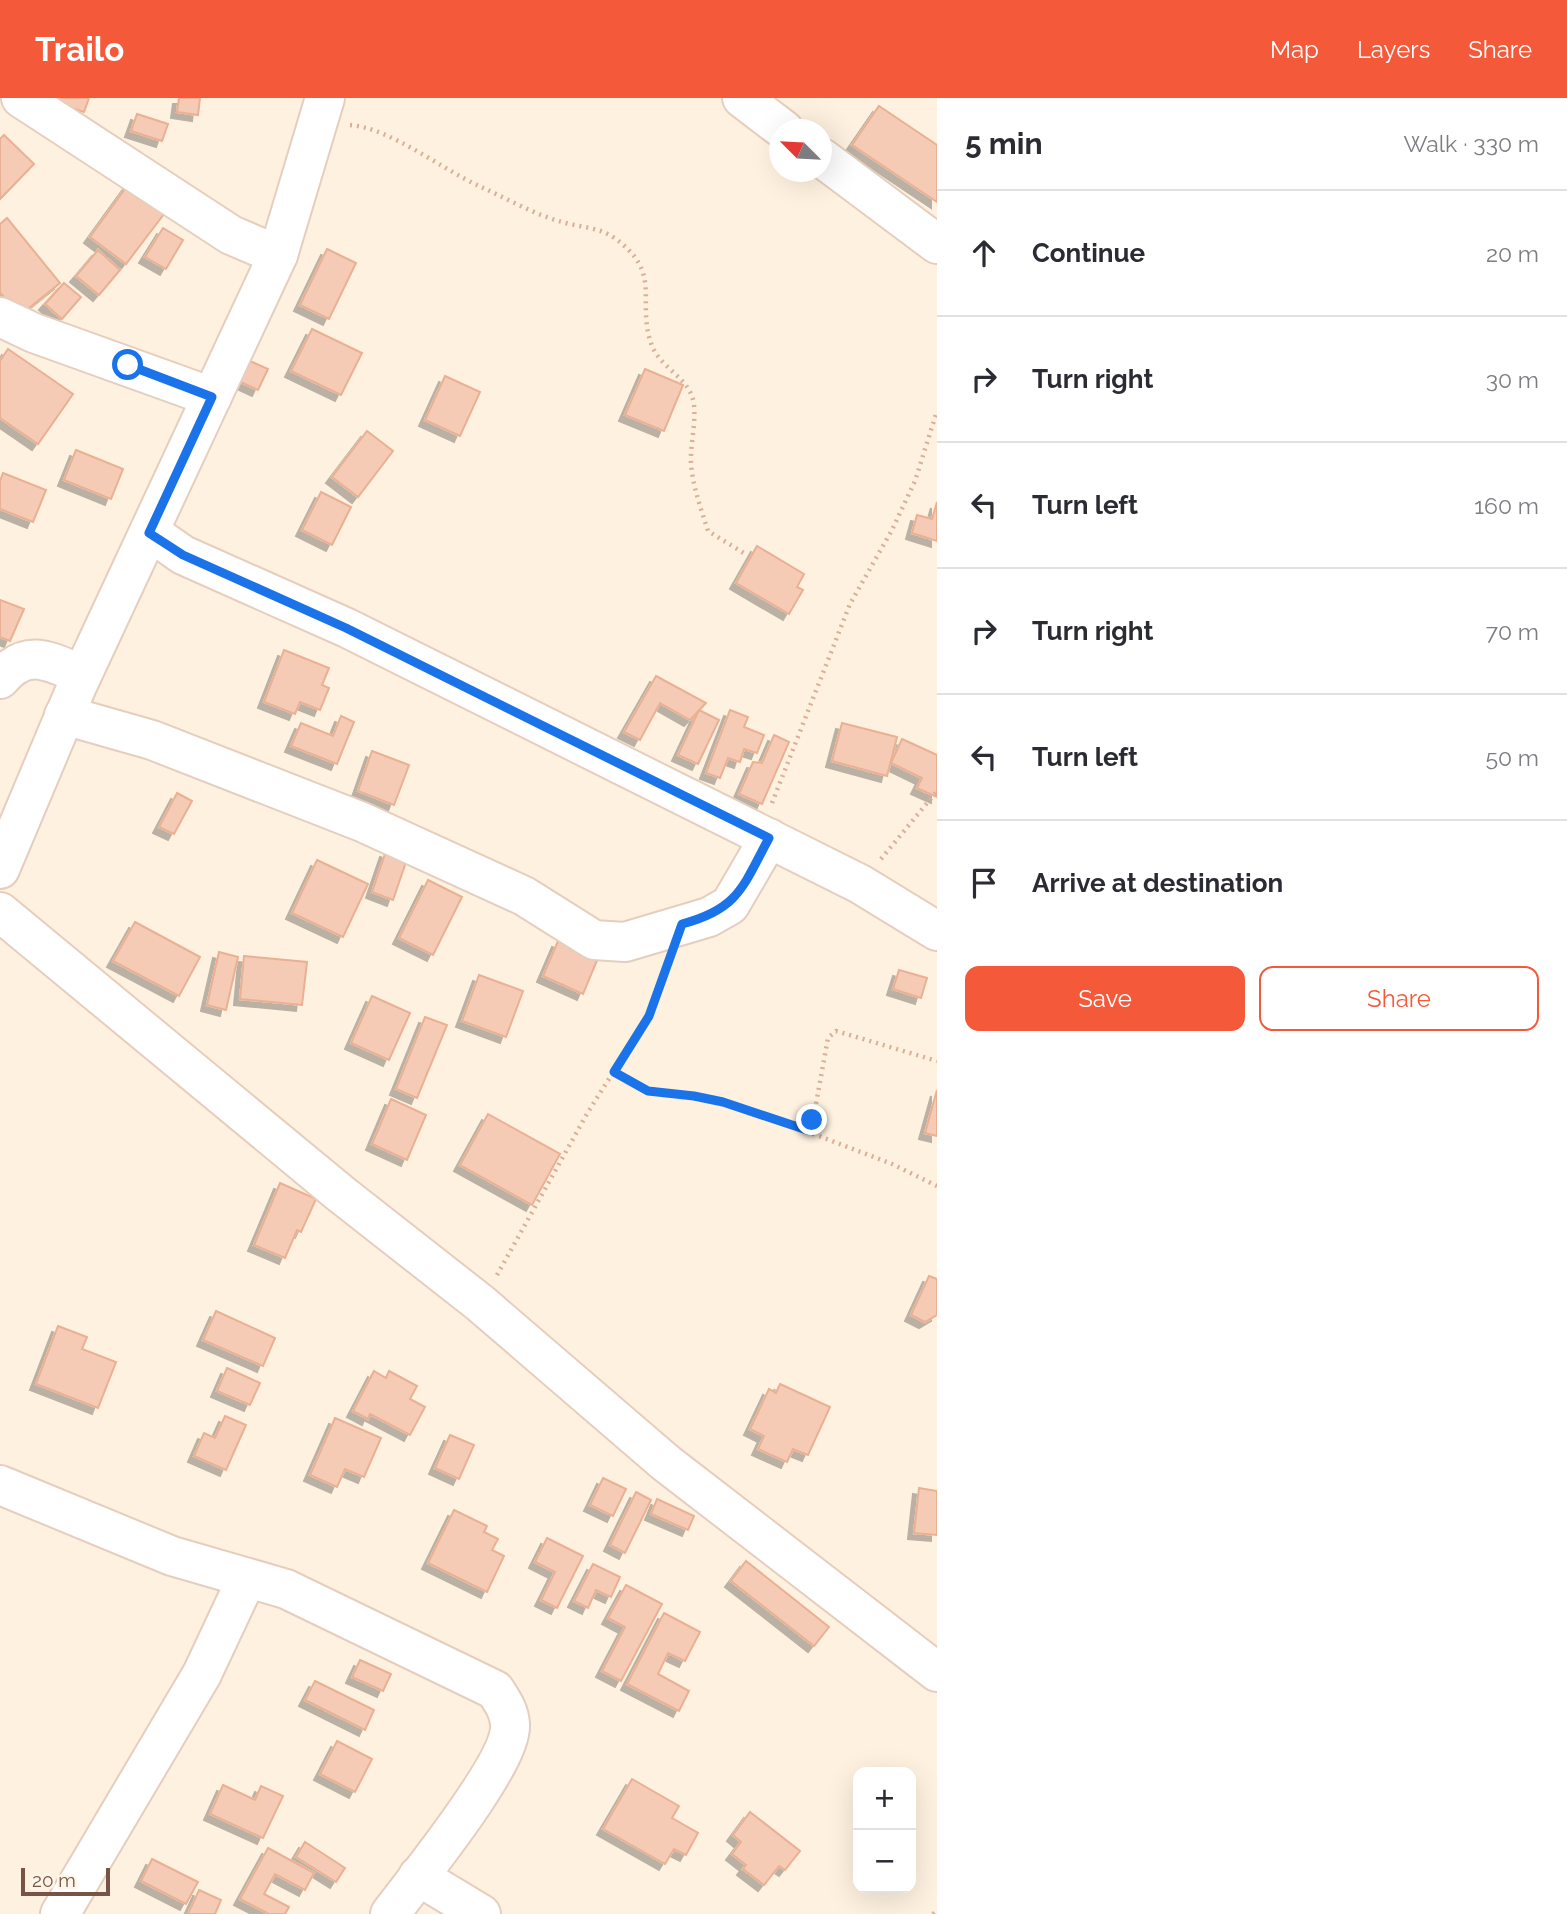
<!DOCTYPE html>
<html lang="en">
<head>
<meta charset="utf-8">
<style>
	:root { --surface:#fff; --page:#f2f2f3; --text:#2b2b33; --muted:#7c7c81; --line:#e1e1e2; --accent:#f45939 }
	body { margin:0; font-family:Raleway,sans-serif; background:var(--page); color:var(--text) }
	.controls { position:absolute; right:21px; bottom:21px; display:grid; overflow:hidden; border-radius:14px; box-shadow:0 7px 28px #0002 }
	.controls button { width:63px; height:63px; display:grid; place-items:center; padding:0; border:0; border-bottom:2px solid var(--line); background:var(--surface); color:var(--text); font:35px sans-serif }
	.compass { position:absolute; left:769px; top:21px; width:63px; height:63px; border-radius:50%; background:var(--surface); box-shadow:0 7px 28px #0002; rotate:294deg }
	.scale { position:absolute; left:21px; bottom:18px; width:89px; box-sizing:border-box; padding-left:7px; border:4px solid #775445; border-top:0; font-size:19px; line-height:24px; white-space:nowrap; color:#775445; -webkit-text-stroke:5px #fff5e8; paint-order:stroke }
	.stop { position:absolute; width:21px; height:21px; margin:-16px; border:5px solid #1a73e8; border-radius:50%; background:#fff }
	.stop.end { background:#1a73e8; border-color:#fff; box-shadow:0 2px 7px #0008 }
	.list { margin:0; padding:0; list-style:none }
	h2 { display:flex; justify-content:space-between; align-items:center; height:91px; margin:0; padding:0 28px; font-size:30px }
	h2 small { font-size:23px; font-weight:400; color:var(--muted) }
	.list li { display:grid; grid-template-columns:46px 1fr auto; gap:21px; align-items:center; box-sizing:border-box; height:126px; padding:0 28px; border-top:2px solid var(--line) }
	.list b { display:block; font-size:26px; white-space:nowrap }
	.list em { font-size:23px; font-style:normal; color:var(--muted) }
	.actions { display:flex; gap:14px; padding:21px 28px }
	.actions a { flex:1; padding:16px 0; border:2px solid var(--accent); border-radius:14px; text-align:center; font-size:24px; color:var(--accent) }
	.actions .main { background:var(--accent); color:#fff }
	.icon { flex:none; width:38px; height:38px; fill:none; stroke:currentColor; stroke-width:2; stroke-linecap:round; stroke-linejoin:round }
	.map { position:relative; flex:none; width:937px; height:1816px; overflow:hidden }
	header { display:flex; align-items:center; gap:42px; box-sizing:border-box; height:98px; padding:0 35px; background:var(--accent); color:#fff }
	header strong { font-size:33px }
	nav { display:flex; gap:38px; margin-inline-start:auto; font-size:24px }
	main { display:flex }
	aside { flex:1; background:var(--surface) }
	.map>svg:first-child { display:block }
	.building { fill:#f6cbb5; stroke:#eab093; stroke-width:2; filter:url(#shadow) }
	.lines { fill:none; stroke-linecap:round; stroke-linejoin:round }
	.minor-casing { stroke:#e5cebe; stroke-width:42 }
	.path { stroke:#dbae98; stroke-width:4.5; stroke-dasharray:2 5; stroke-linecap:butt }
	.minor { stroke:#fff; stroke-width:38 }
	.route { stroke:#1a73e8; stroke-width:9 }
</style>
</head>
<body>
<header>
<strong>Trailo</strong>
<nav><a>Map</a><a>Layers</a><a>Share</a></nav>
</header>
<main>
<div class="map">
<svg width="937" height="1816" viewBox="0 0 937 1816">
	<defs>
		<filter id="shadow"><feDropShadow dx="-6" dy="6" stdDeviation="0" flood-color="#0004"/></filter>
	</defs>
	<rect width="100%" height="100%" fill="#fef1df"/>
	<g class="building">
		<polygon points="43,0 89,0 84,14"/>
		<polygon points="179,0 200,0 198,17 177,14"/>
		<polygon points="879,8 937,47 937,104 852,47"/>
		<polygon points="137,16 168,26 162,43 131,33"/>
		<polygon points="4,37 34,66 0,101 0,41"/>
		<polygon points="130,84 167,112 126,166 90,139"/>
		<polygon points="7,120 60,185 19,218 0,194 0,126"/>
		<polygon points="163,130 183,142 166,171 145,159"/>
		<polygon points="327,151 356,165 329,221 300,207"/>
		<polygon points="98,152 120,172 99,197 76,178"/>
		<polygon points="64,185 81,199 62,221 45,206"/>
		<polygon points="312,231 362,255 341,297 291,273"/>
		<polygon points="8,251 73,296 38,346 0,320 0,263"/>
		<polygon points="243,260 268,271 258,292 234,281"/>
		<polygon points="645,271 683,287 664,333 625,317"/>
		<polygon points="445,278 480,294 460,338 425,322"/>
		<polygon points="367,333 393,353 358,399 332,379"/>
		<polygon points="76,352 123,371 111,401 64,382"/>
		<polygon points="3,375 46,392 33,424 0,411 0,383"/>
		<polygon points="321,394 351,409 332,447 302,432"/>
		<polygon points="937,404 937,443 912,435 917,417 932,421"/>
		<polygon points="757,448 804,476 797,489 803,492 789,516 736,485"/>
		<polygon points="0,502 24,511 10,543 0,539"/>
		<polygon points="284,552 329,570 322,587 329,590 320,612 300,604 295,616 264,604"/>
		<polygon points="656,578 706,605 690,622 660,605 640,642 624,634"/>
		<polygon points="699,612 719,622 698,666 678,657"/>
		<polygon points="730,612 748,619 744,629 764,637 757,655 744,651 740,664 728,660 720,680 706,675"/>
		<polygon points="341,618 354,624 337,666 291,648 301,625 333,638"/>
		<polygon points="842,625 897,639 887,678 832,663"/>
		<polygon points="774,637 789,644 762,706 739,696 753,664 762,665"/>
		<polygon points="902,641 937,657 937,699 917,690 922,680 891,665"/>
		<polygon points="372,653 409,667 394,707 358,693"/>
		<polygon points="177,695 192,703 174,736 159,729"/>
		<polygon points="386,753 407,761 393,802 372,794"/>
		<polygon points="317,762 368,786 343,839 292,815"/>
		<polygon points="428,782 462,799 433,857 399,840"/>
		<polygon points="135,824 200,859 179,898 113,863"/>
		<polygon points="558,843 598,860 583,896 543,878"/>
		<polygon points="219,854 238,859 226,912 207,907"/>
		<polygon points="244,858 307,864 302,907 240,901"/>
		<polygon points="899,872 927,880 921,900 893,891"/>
		<polygon points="479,877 523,893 506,939 462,923"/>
		<polygon points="372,898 410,915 389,962 351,945"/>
		<polygon points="425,919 447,927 417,1000 396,991"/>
		<polygon points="937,992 937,1038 925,1035"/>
		<polygon points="391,1001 426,1017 407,1062 372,1046"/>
		<polygon points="488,1016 560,1056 532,1107 460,1067"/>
		<polygon points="280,1085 316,1101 301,1134 297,1132 285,1160 254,1147"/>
		<polygon points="929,1178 937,1181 937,1217 925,1224 911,1217"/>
		<polygon points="216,1213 275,1240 263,1268 203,1242"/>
		<polygon points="58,1228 87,1239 82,1251 116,1264 98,1310 36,1286"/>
		<polygon points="227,1270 260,1285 250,1307 217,1293"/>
		<polygon points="374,1273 386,1280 389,1273 417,1288 410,1301 425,1309 410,1337 370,1316 368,1321 353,1313"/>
		<polygon points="780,1286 830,1309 808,1357 793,1351 787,1364 758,1351 764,1338 750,1331 769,1291 776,1295"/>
		<polygon points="225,1318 246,1327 226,1372 194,1358 204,1335 215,1340"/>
		<polygon points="335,1320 381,1340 364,1379 345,1371 337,1389 310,1377"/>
		<polygon points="450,1337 474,1347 459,1381 435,1370"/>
		<polygon points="603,1380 626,1391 613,1418 590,1407"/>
		<polygon points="919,1390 937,1393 937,1437 914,1435"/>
		<polygon points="636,1394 651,1402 625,1455 610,1447"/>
		<polygon points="657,1401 694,1418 688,1432 651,1416"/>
		<polygon points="454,1412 487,1428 484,1434 498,1441 492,1452 504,1458 487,1494 428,1465"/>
		<polygon points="547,1440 583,1458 557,1510 541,1502 555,1474 535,1464"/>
		<polygon points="746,1463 829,1529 814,1548 731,1483"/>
		<polygon points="593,1466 620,1479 611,1499 596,1492 588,1510 574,1503"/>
		<polygon points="626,1487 662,1506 621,1583 602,1573 625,1529 608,1520"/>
		<polygon points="664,1515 700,1534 685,1563 668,1555 658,1576 689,1593 679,1613 627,1586"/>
		<polygon points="360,1562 391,1576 383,1593 352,1579"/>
		<polygon points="315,1583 374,1612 365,1632 305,1602"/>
		<polygon points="337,1643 372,1661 355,1694 320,1676"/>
		<polygon points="632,1681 679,1708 672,1720 698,1735 686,1757 674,1751 665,1766 603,1731"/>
		<polygon points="223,1687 255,1702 261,1688 283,1698 263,1740 210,1716"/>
		<polygon points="750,1714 800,1753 785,1772 779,1768 764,1787 743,1771 746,1767 732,1756 741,1744 733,1737"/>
		<polygon points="305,1744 345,1770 336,1784 296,1759"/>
		<polygon points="268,1750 314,1775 305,1792 275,1776 264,1796 289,1809 285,1816 269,1816 240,1801"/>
		<polygon points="152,1761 198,1784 186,1806 141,1783"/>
		<polygon points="199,1792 221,1802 215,1816 188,1816"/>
	</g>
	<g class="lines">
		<defs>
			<g id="minor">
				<polyline points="21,0 231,137 278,157"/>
				<polyline points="742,0 784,32"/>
				<polyline points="822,60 937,146"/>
				<polyline points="0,219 34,235 212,299"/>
				<polyline points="150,434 183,457 347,530 860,786 937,833"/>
				<path d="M0,581c27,-32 49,-18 82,-4"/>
				<polyline points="64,617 152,642 362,724 524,798 594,842 625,844 709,819 730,807 769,740"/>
				<polyline points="0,771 77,588 278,157 325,0"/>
				<polyline points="0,814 341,1096 480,1205 666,1365 937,1574"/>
				<path d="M0,1387l172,71 114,33 209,101c7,11 14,20 15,34 3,38 -94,155 -120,190"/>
				<polyline points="418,1778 481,1816"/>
				<polyline points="60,1816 202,1576 247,1480"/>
			</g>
		</defs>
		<use href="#minor" class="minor-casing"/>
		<g class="path">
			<path d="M350,27c40,3 90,43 129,61 27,12 54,28 83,36 16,5 36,5 51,15 52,36 22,64 39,109 10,24 39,32 42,59 2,20 -4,40 -3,59 2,23 10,45 17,67l39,24"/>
			<polyline points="772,705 850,506 892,432 915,383 937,313"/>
			<polyline points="881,761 937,693"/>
			<polyline points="614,974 648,993 694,998 756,1014 892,1066 937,1088"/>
			<polyline points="807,1032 815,1011 828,940 836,933 937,963"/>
			<polyline points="497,1177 588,1014 649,918 667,866"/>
			<polyline points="933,1816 937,1812"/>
		</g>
		<use href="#minor" class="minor"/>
	</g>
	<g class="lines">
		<path class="route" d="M128,267l84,32 -63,136 34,22 163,73 423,210c-26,48 -30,71 -87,86l-33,92 -35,56 34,19 46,5 29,6 84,28 5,-10"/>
	</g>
</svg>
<div class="controls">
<button>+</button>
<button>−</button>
</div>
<svg class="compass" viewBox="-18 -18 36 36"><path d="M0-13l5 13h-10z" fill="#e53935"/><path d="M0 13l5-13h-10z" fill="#7c7c81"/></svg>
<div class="scale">20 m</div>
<div class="stop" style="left:128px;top:267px"></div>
<div class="stop end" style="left:812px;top:1022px"></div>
</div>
<aside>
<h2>5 min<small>Walk · 330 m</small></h2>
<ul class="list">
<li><svg class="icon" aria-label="ahead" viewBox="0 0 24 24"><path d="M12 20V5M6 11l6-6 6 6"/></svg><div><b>Continue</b></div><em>20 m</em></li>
<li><svg class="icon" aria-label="right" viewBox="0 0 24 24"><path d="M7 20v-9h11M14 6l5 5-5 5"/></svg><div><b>Turn right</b></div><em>30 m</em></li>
<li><svg class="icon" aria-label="left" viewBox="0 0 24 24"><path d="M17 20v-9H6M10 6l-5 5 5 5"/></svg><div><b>Turn left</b></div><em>160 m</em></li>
<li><svg class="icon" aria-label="right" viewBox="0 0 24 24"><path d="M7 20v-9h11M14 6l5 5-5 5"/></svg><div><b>Turn right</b></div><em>70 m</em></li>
<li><svg class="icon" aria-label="left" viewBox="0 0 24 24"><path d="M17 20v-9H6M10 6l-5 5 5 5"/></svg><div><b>Turn left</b></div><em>50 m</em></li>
<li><svg class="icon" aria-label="arrive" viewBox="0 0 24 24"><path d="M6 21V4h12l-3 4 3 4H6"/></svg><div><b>Arrive at destination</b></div></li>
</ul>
<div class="actions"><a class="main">Save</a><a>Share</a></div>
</aside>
</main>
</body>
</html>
